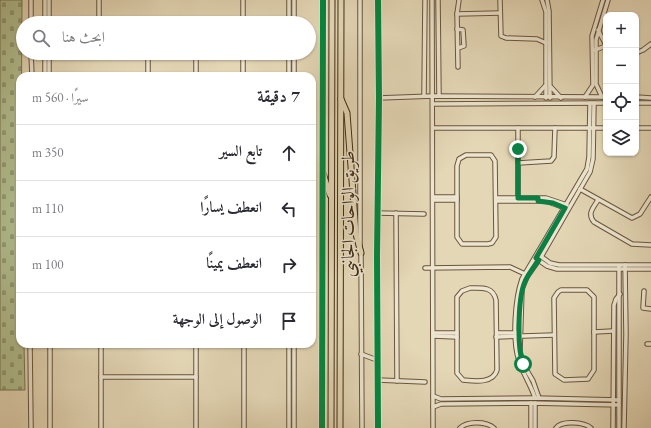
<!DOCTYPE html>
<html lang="ar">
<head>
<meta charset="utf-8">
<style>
	:root { --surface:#fff; --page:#f2f2f3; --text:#2b2b33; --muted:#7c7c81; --line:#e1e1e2 }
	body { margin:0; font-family:"EB Garamond",Amiri,serif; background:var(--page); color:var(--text); direction:rtl }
	.controls { position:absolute; right:12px; top:12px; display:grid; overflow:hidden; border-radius:8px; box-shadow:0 1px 3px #0004 }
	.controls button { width:36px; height:36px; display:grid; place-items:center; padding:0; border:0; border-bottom:1px solid var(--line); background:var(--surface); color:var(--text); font:20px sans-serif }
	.stop { position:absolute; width:12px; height:12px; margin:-9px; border:3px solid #0b8043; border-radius:50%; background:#fff }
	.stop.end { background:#0b8043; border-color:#fff; box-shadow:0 1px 4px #0008 }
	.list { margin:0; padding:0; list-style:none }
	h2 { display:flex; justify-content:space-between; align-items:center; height:52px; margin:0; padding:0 16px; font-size:17px }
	h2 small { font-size:13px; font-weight:400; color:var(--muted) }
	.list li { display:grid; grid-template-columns:26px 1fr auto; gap:12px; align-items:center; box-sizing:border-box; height:56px; padding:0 16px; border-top:1px solid var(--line) }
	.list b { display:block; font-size:15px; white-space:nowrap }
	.list em { font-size:13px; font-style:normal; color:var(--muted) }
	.icon { flex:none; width:22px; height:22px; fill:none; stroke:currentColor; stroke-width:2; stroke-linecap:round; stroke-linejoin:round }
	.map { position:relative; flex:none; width:651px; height:428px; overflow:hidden; direction:ltr }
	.search { position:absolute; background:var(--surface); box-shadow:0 1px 3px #0004; left:16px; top:16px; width:300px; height:44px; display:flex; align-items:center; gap:10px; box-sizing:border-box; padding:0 14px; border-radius:22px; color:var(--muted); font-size:15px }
	.panel { position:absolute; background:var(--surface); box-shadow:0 1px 3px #0004; left:16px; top:72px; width:300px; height:276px; border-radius:12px; direction:rtl }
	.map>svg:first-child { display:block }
	.cemetery { fill:url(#cemetery-stones); stroke:#797552 }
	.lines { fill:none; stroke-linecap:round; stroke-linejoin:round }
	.minor-casing { stroke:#69563c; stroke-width:5.5 }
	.highway-casing { stroke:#402b13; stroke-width:7 }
	.minor { stroke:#ede5d0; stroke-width:3.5 }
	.highway { stroke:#e4d7b6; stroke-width:5 }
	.cycleway-casing { stroke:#ede5d0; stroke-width:8 }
	.cycleway { stroke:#00873e; stroke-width:6 }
	.route { stroke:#0b8043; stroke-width:5 }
	.labels { text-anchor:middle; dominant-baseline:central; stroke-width:3; stroke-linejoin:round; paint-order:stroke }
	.street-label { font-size:18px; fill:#402b13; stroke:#ede5d0 }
</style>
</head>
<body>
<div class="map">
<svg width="651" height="428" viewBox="0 0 651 428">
	<defs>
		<pattern id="cemetery-stones" width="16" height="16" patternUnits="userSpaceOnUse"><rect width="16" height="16" fill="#b2bf90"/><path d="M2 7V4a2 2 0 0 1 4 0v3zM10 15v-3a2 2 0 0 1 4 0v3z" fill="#929b74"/></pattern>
	</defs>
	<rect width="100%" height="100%" fill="#e4d7b6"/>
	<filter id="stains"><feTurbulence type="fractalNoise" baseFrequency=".005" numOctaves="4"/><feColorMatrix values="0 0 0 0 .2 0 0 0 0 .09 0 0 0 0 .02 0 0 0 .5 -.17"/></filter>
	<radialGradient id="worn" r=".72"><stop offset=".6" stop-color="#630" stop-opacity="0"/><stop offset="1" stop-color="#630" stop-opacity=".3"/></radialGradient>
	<polygon class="cemetery" points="0,0 22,0 20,344 24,344 25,390 0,390"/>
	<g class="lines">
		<defs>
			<g id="minor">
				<polyline points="31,0 31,23"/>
				<polyline points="45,0 45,23"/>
				<polyline points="49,0 49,23"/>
				<polyline points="294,0 294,23"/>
				<polyline points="360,0 360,245"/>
				<polyline points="378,0 379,98 377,256 378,428"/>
				<polyline points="432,0 433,428"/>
				<polyline points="438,0 439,96"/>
				<polyline points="500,0 501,36 506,38 537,39 546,43"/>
				<polyline points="542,0 546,12 546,98"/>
				<polyline points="547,0 549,11 550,98"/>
				<polyline points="457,14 500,13"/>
				<polyline points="99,23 99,0"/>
				<polyline points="243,23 243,0"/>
				<polyline points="289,23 289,0"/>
				<polyline points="457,29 463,30 464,46 458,48"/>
				<polyline points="598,30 606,45"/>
				<polyline points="595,50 606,46"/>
				<polyline points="31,53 32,76"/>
				<polyline points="45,53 45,76"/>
				<polyline points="49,53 49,76"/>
				<polyline points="148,53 148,76"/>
				<polyline points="289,53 289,76"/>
				<polyline points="636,53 643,50 651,44"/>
				<polyline points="458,67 457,14 459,0"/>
				<polyline points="196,76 196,53"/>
				<polyline points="243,76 243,53"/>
				<polyline points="294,76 294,53"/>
				<polyline points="551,87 561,98"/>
				<polyline points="424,96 425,0"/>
				<polyline points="535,97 545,86"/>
				<polyline points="585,97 593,85 592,36 603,0"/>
				<polyline points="602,97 596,84 596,40 608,0"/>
				<polyline points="636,97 651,98"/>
				<polyline points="379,98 433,96 606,97"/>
				<polyline points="636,103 651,103"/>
				<polyline points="433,104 606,103"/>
				<polyline points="433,128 606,128"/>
				<polyline points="636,128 651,128"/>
				<polygon points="466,155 491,155 495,161 496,237 492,243 488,244 462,244 457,237 457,166 459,159"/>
				<polyline points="518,163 551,161 554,157 555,128"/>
				<polyline points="580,189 632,218 640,214 651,197"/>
				<polyline points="433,197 457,197"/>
				<polyline points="496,198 546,198 567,205"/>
				<polyline points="518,198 518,128"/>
				<polyline points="433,200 457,200"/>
				<path d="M598,200c-5,8 -11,14 -4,22l38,22 19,1"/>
				<polyline points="496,201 546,201 565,208"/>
				<polyline points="377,213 424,214"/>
				<polyline points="396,213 397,381"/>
				<polyline points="361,251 362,428"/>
				<polyline points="539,255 550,263 559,265 651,265"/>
				<polyline points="537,259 547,266 557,269 651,269"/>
				<polyline points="425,268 510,267 525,274"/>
				<path d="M470,288c11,0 23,-2 26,12l1,70c-4,14 -23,11 -34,10l-6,-7v-76l5,-6z"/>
				<polygon points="561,290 587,290 594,297 594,370 588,379 564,380 555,374 554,298 558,292"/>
				<polyline points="644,291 643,308 651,309"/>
				<polyline points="594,332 613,331"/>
				<polyline points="433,333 457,333"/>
				<polyline points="497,333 517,333"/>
				<polyline points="433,336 457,337"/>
				<polyline points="496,337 554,335"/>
				<polyline points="30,344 31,428"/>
				<polyline points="50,344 50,428"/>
				<polyline points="101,344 101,428"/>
				<polyline points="244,344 244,428"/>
				<polyline points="647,344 651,344"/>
				<polyline points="361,354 377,360"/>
				<polyline points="101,377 196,377"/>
				<polyline points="378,380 425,382"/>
				<polyline points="433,396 441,399 535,398 619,400"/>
				<path d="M535,398c-4,-13 -12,-24 -16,-37 -7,-21 -4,-62 3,-82l65,-110 2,-12 1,-54"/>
				<polyline points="539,398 533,381 523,364 520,351 522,289 527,277 541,257 590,172 593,159 594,103"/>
				<polyline points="433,407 441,404 531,403 619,405"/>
				<polyline points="196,428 196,344"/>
				<polyline points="289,428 289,344"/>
				<polyline points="294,428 294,344"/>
				<polyline points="322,428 323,0"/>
				<path d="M460,428c7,-7 26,-7 34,0"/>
				<polyline points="531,428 531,403"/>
				<polyline points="535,428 535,403"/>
				<path d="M556,428c6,-8 28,-6 35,0"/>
				<polyline points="613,428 614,305 616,299 620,294"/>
				<polyline points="619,428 619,266"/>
				<polyline points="624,428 626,334 625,265"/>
			</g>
			<g id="highway">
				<polyline points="341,99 347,113 356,234 361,253"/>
				<polyline points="323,173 330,195"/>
				<polyline points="331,428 332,0"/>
				<polyline points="340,428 341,0"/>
			</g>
		</defs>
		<use href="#minor" class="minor-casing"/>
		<use href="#highway" class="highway-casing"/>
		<use href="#minor" class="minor"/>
		<use href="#highway" class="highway"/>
		<defs>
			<g id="cycleway">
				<polyline points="378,0 379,98 377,256 378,428"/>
				<polyline points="322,428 323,0"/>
			</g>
		</defs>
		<use href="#cycleway" class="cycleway-casing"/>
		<use href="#cycleway" class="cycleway"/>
	</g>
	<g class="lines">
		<path class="route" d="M518,149v49h20v3l15,2 12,5 -29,50 3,2c-6,8 -12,15 -15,24 -6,17 -7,64 -1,80"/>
	</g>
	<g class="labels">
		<g class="street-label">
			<text transform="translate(347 214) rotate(-90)">طريق الواحات الجانبي</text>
		</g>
	</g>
	<rect width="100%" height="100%" filter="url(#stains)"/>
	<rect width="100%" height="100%" fill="url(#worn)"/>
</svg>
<div class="controls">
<button>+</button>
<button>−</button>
<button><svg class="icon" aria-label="locate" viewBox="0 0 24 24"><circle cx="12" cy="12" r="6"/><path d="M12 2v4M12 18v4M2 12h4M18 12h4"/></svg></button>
<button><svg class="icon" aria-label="layers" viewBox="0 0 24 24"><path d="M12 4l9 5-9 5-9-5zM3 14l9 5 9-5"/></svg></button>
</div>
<div class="stop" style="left:523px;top:364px"></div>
<div class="stop end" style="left:518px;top:149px"></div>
<div class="search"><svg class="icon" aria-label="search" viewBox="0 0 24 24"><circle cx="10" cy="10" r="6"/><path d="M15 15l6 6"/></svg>ابحث هنا</div>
<section class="panel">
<h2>7 دقيقة<small>سيرًا · 560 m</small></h2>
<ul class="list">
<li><svg class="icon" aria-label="ahead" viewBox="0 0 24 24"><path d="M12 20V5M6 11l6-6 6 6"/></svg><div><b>تابع السير</b></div><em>350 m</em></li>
<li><svg class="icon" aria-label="left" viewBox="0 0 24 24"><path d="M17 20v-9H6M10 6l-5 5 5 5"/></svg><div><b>انعطف يسارًا</b></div><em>110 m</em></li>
<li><svg class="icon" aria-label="right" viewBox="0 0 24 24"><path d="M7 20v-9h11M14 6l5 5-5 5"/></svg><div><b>انعطف يمينًا</b></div><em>100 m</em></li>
<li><svg class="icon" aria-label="arrive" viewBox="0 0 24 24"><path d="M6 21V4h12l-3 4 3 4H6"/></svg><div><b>الوصول إلى الوجهة</b></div></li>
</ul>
</section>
</div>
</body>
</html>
